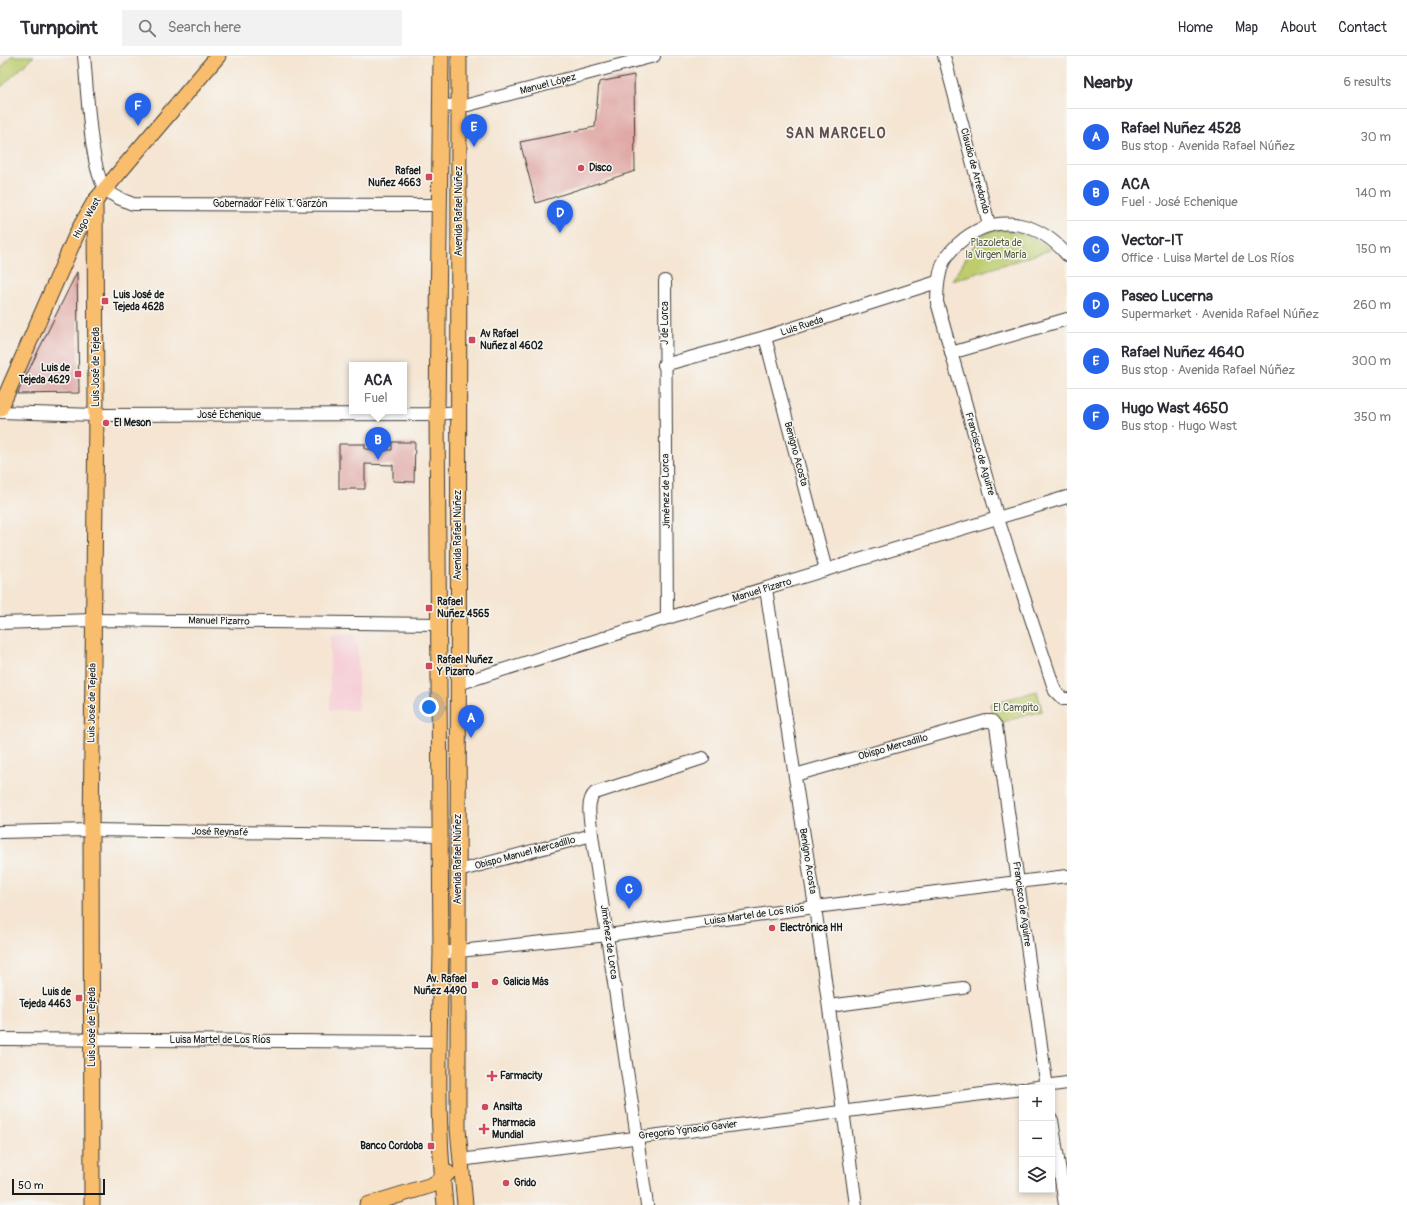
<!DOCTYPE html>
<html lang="en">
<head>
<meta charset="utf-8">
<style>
	:root { --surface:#fff; --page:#f2f2f3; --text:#2b2b33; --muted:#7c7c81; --line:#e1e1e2; --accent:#2563eb }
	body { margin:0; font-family:Pangolin,sans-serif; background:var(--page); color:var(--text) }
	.controls { position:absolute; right:12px; bottom:12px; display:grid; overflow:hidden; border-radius:0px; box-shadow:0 2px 6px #0003 }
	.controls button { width:36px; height:36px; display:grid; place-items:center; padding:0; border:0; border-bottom:1px solid var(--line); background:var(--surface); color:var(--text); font:20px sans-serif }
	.scale { position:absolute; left:12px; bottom:10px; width:93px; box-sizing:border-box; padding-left:4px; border:2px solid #1c1c1c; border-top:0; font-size:11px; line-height:14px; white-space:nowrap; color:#1c1c1c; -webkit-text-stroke:3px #f6f6f2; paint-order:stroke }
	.you { position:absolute; left:429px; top:651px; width:14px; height:14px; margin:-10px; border:3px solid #fff; border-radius:50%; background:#1a73e8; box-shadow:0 0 0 6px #1a73e833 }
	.badge { display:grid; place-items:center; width:26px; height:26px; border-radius:50%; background:var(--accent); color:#fff; font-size:13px; font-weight:700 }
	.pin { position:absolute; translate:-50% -33px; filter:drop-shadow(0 1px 2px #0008) }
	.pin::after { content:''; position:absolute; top:21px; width:14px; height:12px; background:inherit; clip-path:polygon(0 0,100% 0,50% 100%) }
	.popup { position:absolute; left:349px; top:306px; width:58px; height:52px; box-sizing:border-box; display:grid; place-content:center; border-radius:0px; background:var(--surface); filter:drop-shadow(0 1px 3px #0005); font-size:13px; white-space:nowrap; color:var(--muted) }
	.popup b { font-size:15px; color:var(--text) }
	.popup::after { content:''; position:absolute; left:50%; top:100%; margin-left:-8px; border:8px solid transparent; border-top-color:var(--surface) }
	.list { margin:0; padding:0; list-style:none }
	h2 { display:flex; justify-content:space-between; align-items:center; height:52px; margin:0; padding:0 16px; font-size:17px }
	h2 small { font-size:13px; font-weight:400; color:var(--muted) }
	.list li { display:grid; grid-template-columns:26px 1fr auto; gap:12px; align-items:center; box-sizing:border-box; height:56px; padding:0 16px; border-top:1px solid var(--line) }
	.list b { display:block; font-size:15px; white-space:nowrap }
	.list p { margin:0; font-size:13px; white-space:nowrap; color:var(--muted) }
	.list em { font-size:13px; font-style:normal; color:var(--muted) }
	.icon { flex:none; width:22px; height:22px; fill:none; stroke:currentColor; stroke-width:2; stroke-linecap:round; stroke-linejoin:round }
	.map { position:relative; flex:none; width:1067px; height:1149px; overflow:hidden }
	header { display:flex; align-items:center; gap:24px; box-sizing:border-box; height:56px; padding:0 20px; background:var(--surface); border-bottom:1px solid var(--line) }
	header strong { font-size:19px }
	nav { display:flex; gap:22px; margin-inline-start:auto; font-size:14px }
	.search { width:280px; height:36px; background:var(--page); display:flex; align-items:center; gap:10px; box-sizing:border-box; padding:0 14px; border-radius:0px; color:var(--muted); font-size:15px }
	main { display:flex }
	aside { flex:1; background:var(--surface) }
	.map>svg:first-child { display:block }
	.built { fill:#f6cfd7 }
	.green { fill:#becc6e; stroke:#6d7445 }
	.building { fill:#e0a9a6 }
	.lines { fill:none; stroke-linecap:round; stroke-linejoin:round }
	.minor-casing { stroke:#3d3a37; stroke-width:14 }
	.major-casing { stroke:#3d3a37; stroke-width:17 }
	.minor { stroke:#fff; stroke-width:12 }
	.major { stroke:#f9be6d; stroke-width:15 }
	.poi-dot { fill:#d1495b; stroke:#f6f6f2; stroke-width:1.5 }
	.labels { text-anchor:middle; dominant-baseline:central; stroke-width:3; stroke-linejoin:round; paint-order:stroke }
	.street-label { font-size:10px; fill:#1c1c1c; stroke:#f6f6f2 }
	.poi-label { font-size:10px; font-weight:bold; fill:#1c1c1c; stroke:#f6f6f2; text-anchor:start }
	.park-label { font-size:10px; fill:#555a39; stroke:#f6f6f2 }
	.district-label { font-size:14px; font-weight:bold; letter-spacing:1px; fill:#614d4c; stroke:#f6f6f2 }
</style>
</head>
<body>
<header>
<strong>Turnpoint</strong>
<div class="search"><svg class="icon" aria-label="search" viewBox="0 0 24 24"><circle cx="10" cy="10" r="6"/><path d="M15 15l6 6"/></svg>Search here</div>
<nav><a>Home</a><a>Map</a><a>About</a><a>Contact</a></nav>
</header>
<main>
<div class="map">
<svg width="1067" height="1149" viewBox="0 0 1067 1149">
	<rect width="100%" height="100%" fill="#f6f6f2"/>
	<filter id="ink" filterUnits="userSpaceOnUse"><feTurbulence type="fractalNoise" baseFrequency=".025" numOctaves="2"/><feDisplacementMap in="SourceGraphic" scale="8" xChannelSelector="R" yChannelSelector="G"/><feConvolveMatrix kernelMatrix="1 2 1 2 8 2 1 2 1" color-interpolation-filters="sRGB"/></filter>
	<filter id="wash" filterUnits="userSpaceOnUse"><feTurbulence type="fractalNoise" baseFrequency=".012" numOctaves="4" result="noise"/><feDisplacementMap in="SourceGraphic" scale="16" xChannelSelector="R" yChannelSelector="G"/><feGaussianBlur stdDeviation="0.9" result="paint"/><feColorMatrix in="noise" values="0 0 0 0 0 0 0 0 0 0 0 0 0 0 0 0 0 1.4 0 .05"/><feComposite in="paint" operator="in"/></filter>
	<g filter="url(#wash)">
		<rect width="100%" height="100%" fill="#f5e5d2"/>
		<polygon class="built" points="330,579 355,579 355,586 358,586 358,654 330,654"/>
		<g class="green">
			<polygon points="11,0 34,0 0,32 0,14"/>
			<path d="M999,174c19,2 37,6 51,20l-98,31 26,-42 8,-6z"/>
			<polygon points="1037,635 1042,655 996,668 990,648"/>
		</g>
		<g id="blocks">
			<g class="building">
				<polygon points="634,19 635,115 536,147 520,86 595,71 599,26"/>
				<polygon points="77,216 79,337 17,338"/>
				<polygon points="392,386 415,386 414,426 393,425 393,409 365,408 365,433 339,433 339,388 365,388 365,393 392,394"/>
			</g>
		</g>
	</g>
	<g filter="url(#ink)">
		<use href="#blocks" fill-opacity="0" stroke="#3d3a37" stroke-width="1"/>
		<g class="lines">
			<defs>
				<g id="minor">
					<path d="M84,0c3,26 6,118 22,133 7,8 17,11 27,15l306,1"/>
					<polyline points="944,0 989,168"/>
					<polyline points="440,50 468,49 654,0"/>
					<path d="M1067,199c-27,-32 -67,-43 -102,-17 -9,7 -17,14 -22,25 -5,13 -6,25 -6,39l61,217 57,172 8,8h4"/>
					<polyline points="665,225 667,562"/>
					<polyline points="765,281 826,514"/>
					<polyline points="951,297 1067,263"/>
					<polyline points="664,309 765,281 937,226"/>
					<polyline points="0,356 96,359 437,358 458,356"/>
					<polyline points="766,533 815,851 856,1149"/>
					<polyline points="0,567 93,564 439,568"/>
					<polyline points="458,628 667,562 1067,441"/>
					<polyline points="795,719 986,665 992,665 996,670 1047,1032"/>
					<polyline points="0,776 91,774 440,779"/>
					<polyline points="458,815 592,779"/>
					<polyline points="441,897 608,879 815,851 1067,820"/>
					<polyline points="829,950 963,932"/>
					<polyline points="0,983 439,986"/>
					<polyline points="1030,1032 1067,1027"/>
					<polyline points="1052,1064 1065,1149"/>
					<polyline points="460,1104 1022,1033"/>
					<path d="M647,1149l-55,-370c-1,-12 -7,-33 3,-42l108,-35"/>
				</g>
				<g id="major">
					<path d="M441,0l-4,358 4,539c-2,84 -5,168 4,252"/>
					<polyline points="459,0 458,969 458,1073 465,1149"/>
					<polyline points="0,353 78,175 95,145 218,0"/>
					<polyline points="92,1149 91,774 96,359 95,145"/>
					<polyline points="367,1149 432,1129 442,1123 448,1117"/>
				</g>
			</defs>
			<use href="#minor" class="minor-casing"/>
			<use href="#major" class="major-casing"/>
			<use href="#minor" class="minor"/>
			<use href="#major" class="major"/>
		</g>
	</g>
	<g class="poi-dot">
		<circle cx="581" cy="112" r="4"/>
		<rect x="425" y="117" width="8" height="8" rx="2"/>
		<rect x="101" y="241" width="8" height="8" rx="2"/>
		<rect x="468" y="280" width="8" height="8" rx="2"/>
		<rect x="74" y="314" width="8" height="8" rx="2"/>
		<circle cx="106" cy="367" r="4"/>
		<rect x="425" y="548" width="8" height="8" rx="2"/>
		<rect x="425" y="606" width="8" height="8" rx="2"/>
		<circle cx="772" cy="872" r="4"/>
		<circle cx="495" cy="926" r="4"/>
		<rect x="471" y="925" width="8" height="8" rx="2"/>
		<rect x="75" y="938" width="8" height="8" rx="2"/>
		<path d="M490 1014h4v4h4v4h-4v4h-4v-4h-4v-4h4z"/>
		<circle cx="485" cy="1051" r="4"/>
		<path d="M482 1067h4v4h4v4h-4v4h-4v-4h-4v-4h4z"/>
		<rect x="427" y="1086" width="8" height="8" rx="2"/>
		<circle cx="506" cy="1127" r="4"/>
	</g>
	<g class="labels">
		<g class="street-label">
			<text transform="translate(548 28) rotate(-15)">Manuel López</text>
			<text transform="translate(975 115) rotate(75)">Claudio de Arredondo</text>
			<text x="270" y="148">Gobernador Félix T. Garzón</text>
			<text transform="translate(459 155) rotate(-90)">Avenida Rafael Núñez</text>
			<text transform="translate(87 162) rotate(-60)">Hugo Wast</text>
			<text transform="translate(665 267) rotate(-90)">J de Lorca</text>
			<text transform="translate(802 270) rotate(-18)">Luis Rueda</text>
			<text transform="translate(96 311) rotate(-90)">Luis José de Tejeda</text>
			<text x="229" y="359">José Echenique</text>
			<text transform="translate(796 398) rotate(75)">Benigno Acosta</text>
			<text transform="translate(980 398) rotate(74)">Francisco de Aguirre</text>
			<text transform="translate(666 435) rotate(-91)">Jiménez de Lorca</text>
			<text transform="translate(458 479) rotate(-90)">Avenida Rafael Núñez</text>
			<text transform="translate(762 534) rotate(-17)">Manuel Pizarro</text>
			<text transform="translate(219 565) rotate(1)">Manuel Pizarro</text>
			<text transform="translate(92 647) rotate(-89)">Luis José de Tejeda</text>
			<text transform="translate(893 691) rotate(-16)">Obispo Mercadillo</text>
			<text transform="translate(220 776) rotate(1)">José Reynafé</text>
			<text transform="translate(525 797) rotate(-15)">Obispo Manuel Mercadillo</text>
			<text transform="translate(458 803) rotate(-90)">Avenida Rafael Núñez</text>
			<text transform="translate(808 805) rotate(81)">Benigno Acosta</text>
			<text transform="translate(1022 848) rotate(82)">Francisco de Aguirre</text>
			<text transform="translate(754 859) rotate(-8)">Luisa Martel de Los Ríos</text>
			<text transform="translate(609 886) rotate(82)">Jiménez de Lorca</text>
			<text transform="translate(92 971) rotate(-90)">Luis José de Tejeda</text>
			<text x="220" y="984">Luisa Martel de Los Ríos</text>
			<text transform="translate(688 1074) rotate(-7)">Gregorio Ygnacio Gavier</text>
		</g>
		<g class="poi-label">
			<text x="589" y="112">Disco</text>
			<text x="421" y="115" text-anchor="end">Rafael<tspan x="421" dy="12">Nuñez 4663</tspan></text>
			<text x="113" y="239">Luis José de<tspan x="113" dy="12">Tejeda 4628</tspan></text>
			<text x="480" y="278">Av Rafael<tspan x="480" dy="12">Nuñez al 4602</tspan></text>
			<text x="70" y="312" text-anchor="end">Luis de<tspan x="70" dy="12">Tejeda 4629</tspan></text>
			<text x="114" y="367">El Meson</text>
			<text x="437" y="546">Rafael<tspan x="437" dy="12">Nuñez 4565</tspan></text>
			<text x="437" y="604">Rafael Nuñez<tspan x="437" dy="12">Y Pizarro</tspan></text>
			<text x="780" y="872">Electrónica HH</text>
			<text x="467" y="923" text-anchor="end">Av. Rafael<tspan x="467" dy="12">Nuñez 4490</tspan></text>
			<text x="503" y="926">Galicia Más</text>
			<text x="71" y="936" text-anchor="end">Luis de<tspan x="71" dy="12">Tejeda 4463</tspan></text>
			<text x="500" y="1020">Farmacity</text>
			<text x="493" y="1051">Ansilta</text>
			<text x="492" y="1067">Pharmacia<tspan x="492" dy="12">Mundial</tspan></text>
			<text x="423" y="1090" text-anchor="end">Banco Cordoba</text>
			<text x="514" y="1127">Grido</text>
		</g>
		<g class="park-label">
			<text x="996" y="187">Plazoleta de<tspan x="996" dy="12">la Virgen María</tspan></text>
			<text x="1016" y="652">El Campito</text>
		</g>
		<g class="district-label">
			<text x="836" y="77">SAN MARCELO</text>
		</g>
	</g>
</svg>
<div class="controls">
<button>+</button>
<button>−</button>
<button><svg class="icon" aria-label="layers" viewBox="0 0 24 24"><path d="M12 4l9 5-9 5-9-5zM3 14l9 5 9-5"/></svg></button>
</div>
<div class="scale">50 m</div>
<div class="you"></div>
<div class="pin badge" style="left:471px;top:682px">A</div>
<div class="pin badge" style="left:378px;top:404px">B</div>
<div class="popup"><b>ACA</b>Fuel</div>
<div class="pin badge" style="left:629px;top:853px">C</div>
<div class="pin badge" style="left:560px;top:177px">D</div>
<div class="pin badge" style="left:474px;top:91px">E</div>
<div class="pin badge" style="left:138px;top:70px">F</div>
</div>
<aside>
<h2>Nearby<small>6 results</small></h2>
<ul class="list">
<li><span class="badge">A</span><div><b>Rafael Nuñez 4528</b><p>Bus stop · Avenida Rafael Núñez</p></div><em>30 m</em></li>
<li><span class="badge">B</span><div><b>ACA</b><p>Fuel · José Echenique</p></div><em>140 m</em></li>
<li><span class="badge">C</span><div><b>Vector-IT</b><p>Office · Luisa Martel de Los Ríos</p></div><em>150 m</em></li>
<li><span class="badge">D</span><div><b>Paseo Lucerna</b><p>Supermarket · Avenida Rafael Núñez</p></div><em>260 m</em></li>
<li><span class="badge">E</span><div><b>Rafael Nuñez 4640</b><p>Bus stop · Avenida Rafael Núñez</p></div><em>300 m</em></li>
<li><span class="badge">F</span><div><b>Hugo Wast 4650</b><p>Bus stop · Hugo Wast</p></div><em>350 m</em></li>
</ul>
</aside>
</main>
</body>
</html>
